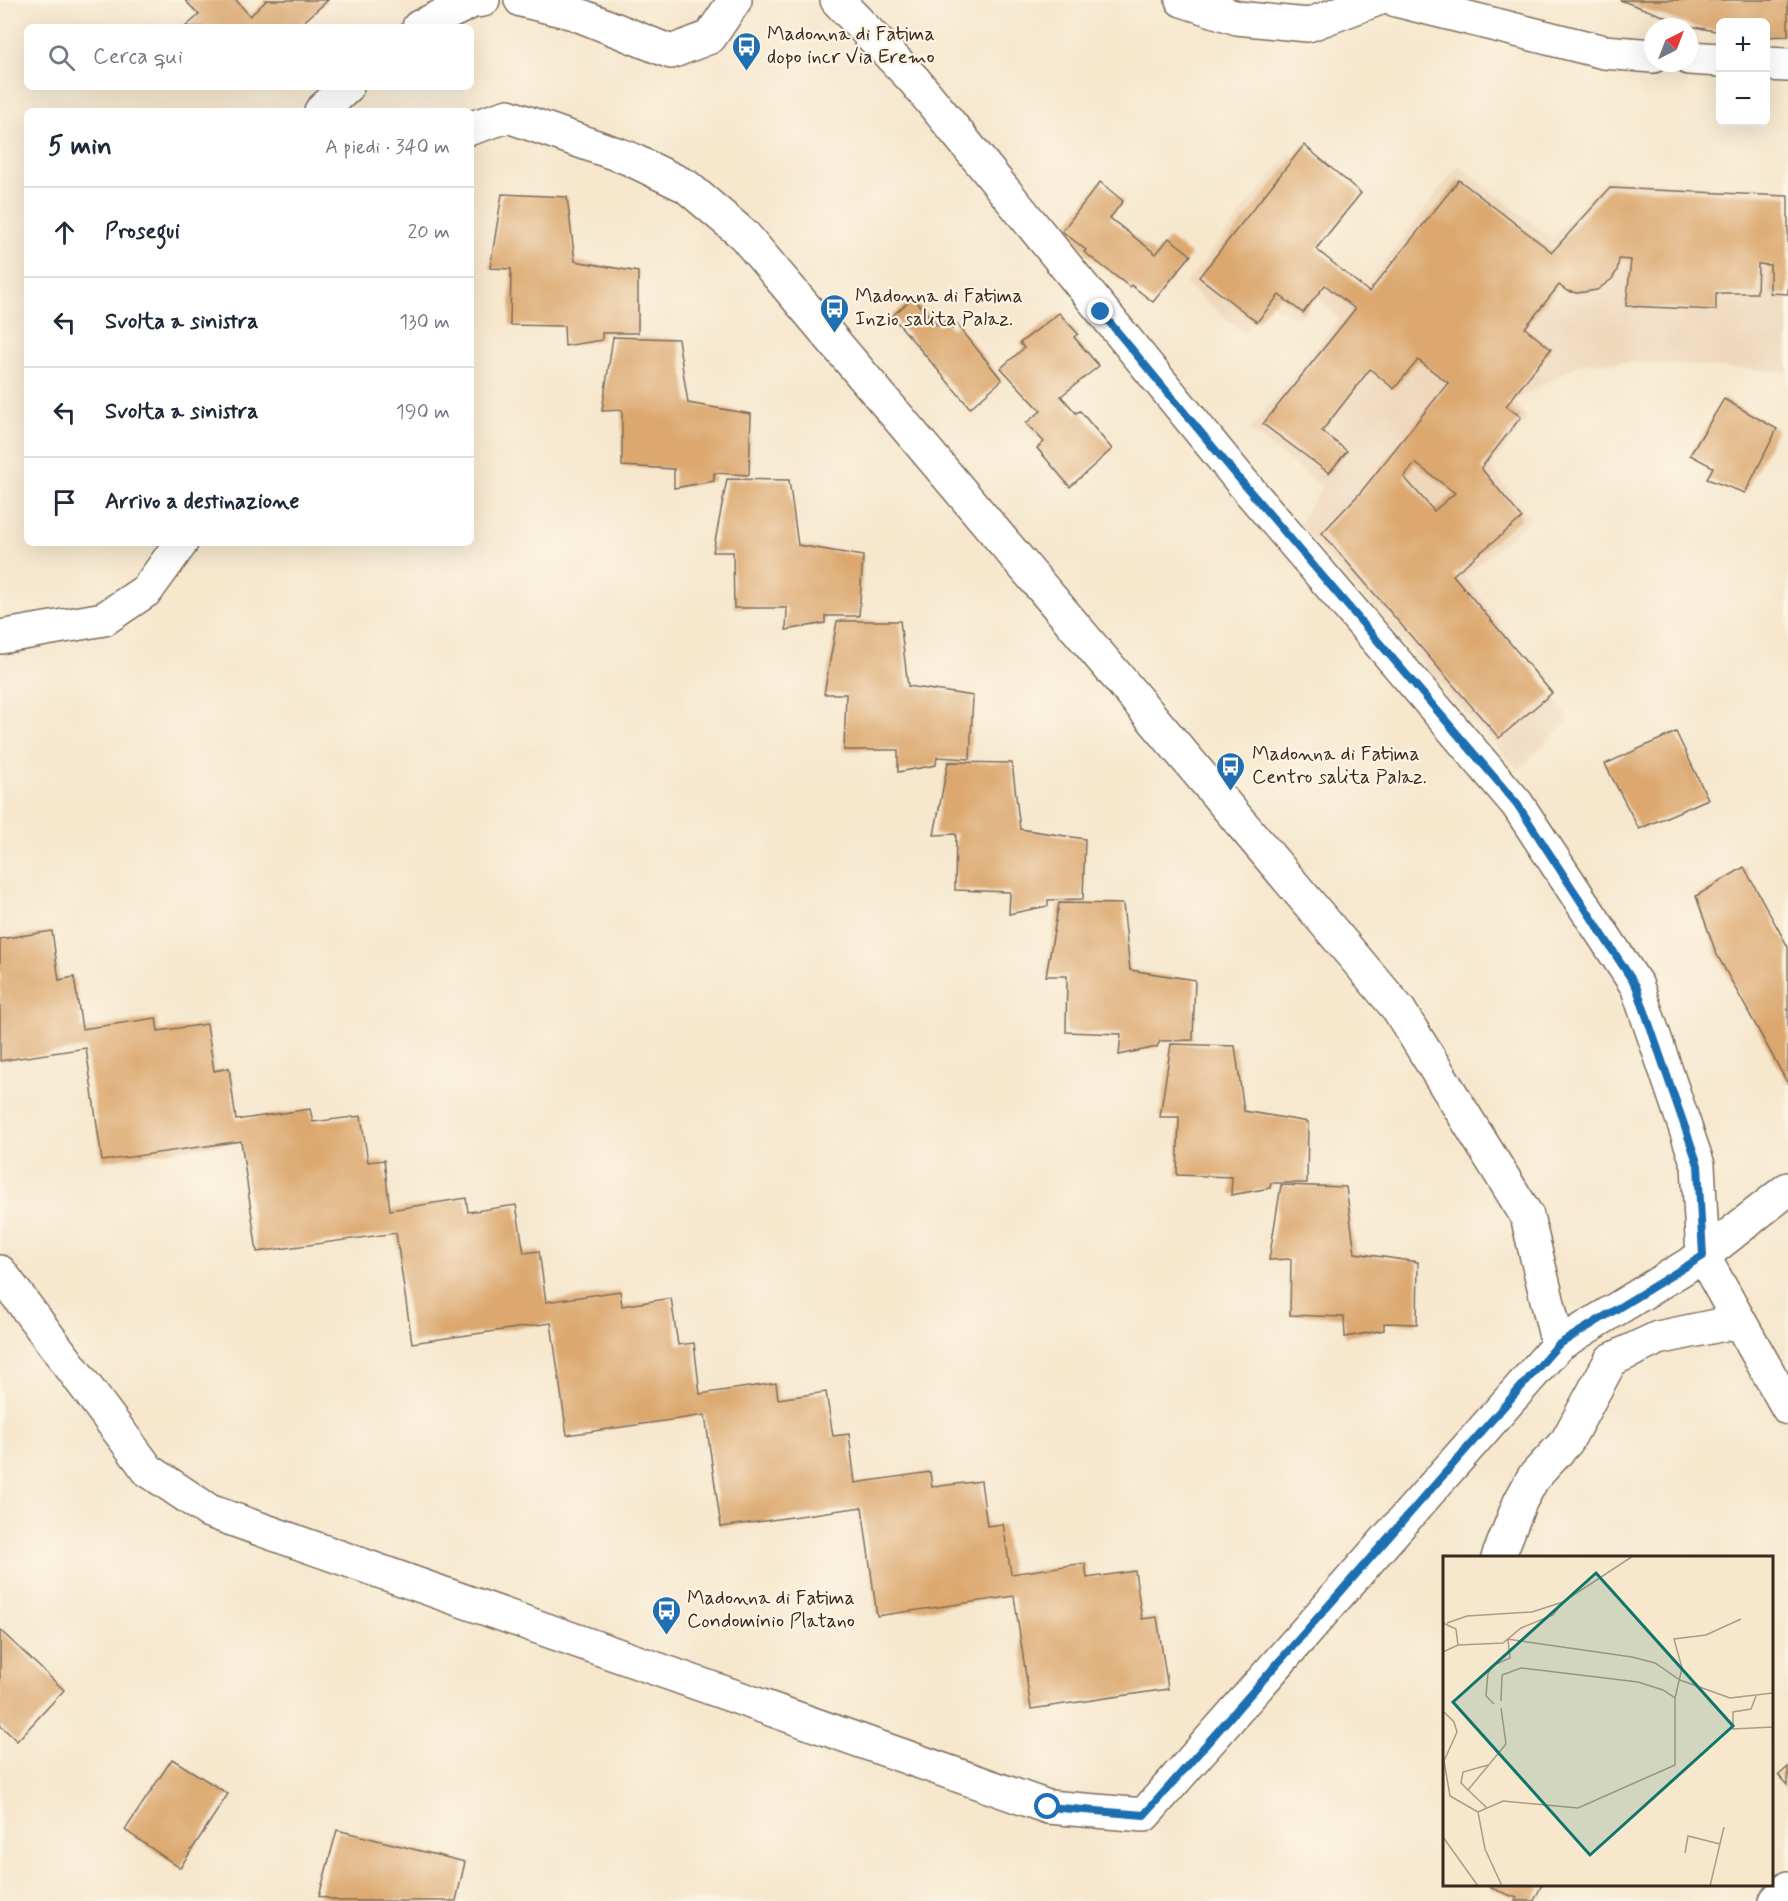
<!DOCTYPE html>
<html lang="it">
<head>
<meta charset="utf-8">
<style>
	:root { --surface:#fff; --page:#f6f6f7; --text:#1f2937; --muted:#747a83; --line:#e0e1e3 }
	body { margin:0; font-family:Mynerve,sans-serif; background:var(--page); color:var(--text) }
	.controls { position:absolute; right:18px; top:18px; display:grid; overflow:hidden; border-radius:9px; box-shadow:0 6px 24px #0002 }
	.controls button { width:54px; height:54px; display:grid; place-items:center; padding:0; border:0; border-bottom:2px solid var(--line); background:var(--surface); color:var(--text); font:30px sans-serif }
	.compass { position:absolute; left:1644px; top:18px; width:54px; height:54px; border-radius:50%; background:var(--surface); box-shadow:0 6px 24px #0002; rotate:42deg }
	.stop { position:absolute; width:18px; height:18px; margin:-14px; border:4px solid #1f6fb2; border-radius:50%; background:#fff }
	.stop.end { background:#1f6fb2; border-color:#fff; box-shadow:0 2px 6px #0008 }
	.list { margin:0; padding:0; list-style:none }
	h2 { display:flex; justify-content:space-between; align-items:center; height:78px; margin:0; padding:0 24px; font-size:26px }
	h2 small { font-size:20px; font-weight:400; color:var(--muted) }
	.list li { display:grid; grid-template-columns:39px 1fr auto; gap:18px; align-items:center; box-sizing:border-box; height:90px; padding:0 24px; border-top:2px solid var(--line) }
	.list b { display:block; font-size:22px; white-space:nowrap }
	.list em { font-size:20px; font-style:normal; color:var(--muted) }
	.icon { flex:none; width:33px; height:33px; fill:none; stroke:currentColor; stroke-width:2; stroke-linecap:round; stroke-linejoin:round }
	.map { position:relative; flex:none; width:1788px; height:1901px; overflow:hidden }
	.search { position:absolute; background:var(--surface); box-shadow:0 6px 24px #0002; left:24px; top:24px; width:450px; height:66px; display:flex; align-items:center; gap:15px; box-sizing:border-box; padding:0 21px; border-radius:9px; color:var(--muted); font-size:22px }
	.panel { position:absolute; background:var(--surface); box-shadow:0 6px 24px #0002; left:24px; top:108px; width:450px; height:438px; border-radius:9px }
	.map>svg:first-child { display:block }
	.built { fill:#eed7bb }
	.building { fill:#dca870; fill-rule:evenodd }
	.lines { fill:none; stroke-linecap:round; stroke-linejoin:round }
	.minor-casing { stroke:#7c6c5b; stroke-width:36 }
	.minor { stroke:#fff; stroke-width:33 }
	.route { stroke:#1f6fb2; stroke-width:8 }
	.labels { text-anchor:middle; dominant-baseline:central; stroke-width:4.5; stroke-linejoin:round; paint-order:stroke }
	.poi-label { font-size:20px; fill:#3b2a1e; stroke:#fcf5e5; text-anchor:start }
	.inset-road { fill:none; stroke:#ab9b87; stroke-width:1.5 }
	.view { fill:#0f766e; fill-opacity:0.15; stroke:#0f766e; stroke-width:3 }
	.inset-edge { fill:none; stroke:#3b2a1e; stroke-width:3 }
</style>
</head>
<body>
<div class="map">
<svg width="1788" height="1901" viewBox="0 0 1788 1901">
	<rect width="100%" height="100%" fill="#fcf5e5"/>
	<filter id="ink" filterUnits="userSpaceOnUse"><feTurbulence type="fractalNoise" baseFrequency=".0167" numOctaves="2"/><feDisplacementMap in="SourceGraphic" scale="12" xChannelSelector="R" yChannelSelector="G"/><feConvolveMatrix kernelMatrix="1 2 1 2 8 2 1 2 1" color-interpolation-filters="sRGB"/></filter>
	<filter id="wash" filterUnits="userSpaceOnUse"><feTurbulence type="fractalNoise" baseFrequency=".008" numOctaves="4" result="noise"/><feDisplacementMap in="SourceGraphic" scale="24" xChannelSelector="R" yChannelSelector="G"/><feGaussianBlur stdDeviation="1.35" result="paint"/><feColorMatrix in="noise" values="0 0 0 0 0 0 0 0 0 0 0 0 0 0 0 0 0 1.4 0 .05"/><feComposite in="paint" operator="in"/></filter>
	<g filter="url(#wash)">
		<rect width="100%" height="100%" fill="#f6e7cd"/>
		<polygon class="built" points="1290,153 1353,201 1309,259 1358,299 1458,165 1552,238 1607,178 1788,193 1788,372 1638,362 1581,363 1514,401 1527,418 1490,467 1531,519 1464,576 1570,719 1518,770 1299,524 1322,487 1250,430 1339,319 1317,296 1297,320 1270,303 1244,334 1186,284"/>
		<g id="blocks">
			<g class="building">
				<polygon points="185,0 236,0 250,16 266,1 265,0 328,0 298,27 185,27 199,15"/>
				<polygon points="1620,0 1788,0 1788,36 1766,37 1766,22 1720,22 1720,32 1690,26"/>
				<path d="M1304,145l57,48 -45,56 53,43 90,-112 93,72 58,-64 178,8v98l-18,-1v-28l-12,-1 -1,29h-41v17l-90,-4 5,-46 -12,-1 -2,12 -5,8 -15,11 -20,3 -10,-2 -8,-6 -34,43 26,21 -45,57 15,11 -40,51 41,50 -69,57 99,118 -53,45 -177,-205 38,-40 88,-110 -30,-23 -24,29 -24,-20 -48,62 25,20 -18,22 -66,-49 92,-115 -30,-24 -22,28 -24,-18 -22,27 -58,-45zM1415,463l40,30 -21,18 -30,-34z"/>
				<polygon points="1100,182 1123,201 1110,218 1156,254 1169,238 1191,255 1153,302 1131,285 1130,287 1084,252 1086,250 1062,231"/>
				<polygon points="502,194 567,197 575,261 638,272 638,333 602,333 602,340 565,346 564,326 510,325 511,269 490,268"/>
				<polygon points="913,298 938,326 945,321 952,329 957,324 1002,380 970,408 892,316"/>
				<polygon points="1059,313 1078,334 1074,337 1099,366 1061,396 1076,413 1080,411 1112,449 1070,487 1037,448 1044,442 1026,423 1041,411 1001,368 1024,348 1020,343"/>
				<polygon points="613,337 678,339 688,403 751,414 749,475 714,473 714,481 674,488 674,469 622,466 622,410 602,411"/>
				<polygon points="1724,399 1777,429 1745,493 1707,479 1713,467 1690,455"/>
				<polygon points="727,479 789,480 798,545 863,556 859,616 825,616 825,623 786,630 787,608 734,608 733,552 713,552"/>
				<polygon points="837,621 900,621 908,686 973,696 970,759 937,757 936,765 898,772 898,750 844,750 846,694 824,694"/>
				<polygon points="1676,732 1708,799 1639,829 1605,764"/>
				<polygon points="948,762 1012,763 1020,829 1085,839 1083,899 1048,900 1048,906 1009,914 1010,892 955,890 956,834 934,835"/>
				<polygon points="1744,867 1788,947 1788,1084 1716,953 1696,896"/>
				<polygon points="1059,903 1123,904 1130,970 1195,980 1193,1040 1160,1041 1157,1047 1119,1055 1121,1034 1066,1032 1067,976 1046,976"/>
				<polygon points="52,931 59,980 74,977 82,1029 156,1018 158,1031 207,1024 214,1071 229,1068 236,1120 310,1109 313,1122 361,1116 368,1162 384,1160 390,1210 466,1198 468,1212 516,1205 524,1253 539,1251 546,1302 620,1291 622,1306 671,1298 678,1345 694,1343 700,1394 776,1383 778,1399 826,1392 833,1436 849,1434 855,1483 930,1472 932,1487 981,1481 987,1526 1003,1524 1011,1574 1085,1563 1087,1578 1135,1571 1142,1619 1157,1617 1168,1689 1031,1709 1014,1596 877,1616 862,1507 721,1527 705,1415 567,1435 551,1323 412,1343 396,1233 257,1252 241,1141 102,1161 86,1048 0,1061 0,939"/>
				<polygon points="1171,1044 1235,1046 1244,1111 1308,1122 1307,1183 1271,1183 1270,1188 1231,1195 1232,1177 1177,1175 1179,1117 1160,1117"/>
				<polygon points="1281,1185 1346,1187 1355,1253 1418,1262 1417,1324 1384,1323 1384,1330 1345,1337 1344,1317 1290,1315 1291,1259 1269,1260"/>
				<polygon points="0,1630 64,1690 17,1741 0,1725"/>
				<polygon points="172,1759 228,1794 180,1868 125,1830"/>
				<polygon points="1788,1767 1788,1785 1779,1775"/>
				<polygon points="337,1830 465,1862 456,1901 339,1901 319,1896"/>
				<polygon points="1492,1884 1542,1884 1534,1901 1515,1901 1517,1898 1491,1888"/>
			</g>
		</g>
	</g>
	<g filter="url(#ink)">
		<use href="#blocks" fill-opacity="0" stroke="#7c6c5b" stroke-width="1.5"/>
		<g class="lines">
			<defs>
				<g id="minor">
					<polyline points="521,0 574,13 671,52 710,37 735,0"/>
					<polyline points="837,0 914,80 1242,482 1517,804 1637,986 1698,1165 1703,1256 1788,1408"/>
					<polyline points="1182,0 1237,18 1308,25 1375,0"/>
					<polyline points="1396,0 1604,52 1653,56"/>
					<polyline points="419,27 473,1 483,0"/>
					<polyline points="1689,58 1720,60"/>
					<polyline points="1766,64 1788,65"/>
					<polyline points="321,111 347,87"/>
					<polyline points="0,637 104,619 147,590 181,543"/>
					<polyline points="0,1272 148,1470 209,1511 1048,1807 1144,1815 1558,1345 1527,1216 1399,1010 744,235 686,186 628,158 508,116 471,128"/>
					<polyline points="1558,1345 1703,1256 1788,1189"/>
					<polyline points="1498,1558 1520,1502 1533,1478 1567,1441 1611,1360 1658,1338 1739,1321"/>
					<polyline points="1776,1901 1788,1888"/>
				</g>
			</defs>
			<use href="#minor" class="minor-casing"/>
			<use href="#minor" class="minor"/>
		</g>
	</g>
	<g class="lines" filter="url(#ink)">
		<polyline class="route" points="1048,1807 1144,1815 1558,1345 1703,1256 1698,1165 1636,986 1517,804 1242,482 1101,312"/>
	</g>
	<defs>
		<symbol id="bus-pin" viewBox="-11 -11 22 30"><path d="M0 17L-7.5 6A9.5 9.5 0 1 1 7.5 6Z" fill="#1f6fb2" stroke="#fcf5e5"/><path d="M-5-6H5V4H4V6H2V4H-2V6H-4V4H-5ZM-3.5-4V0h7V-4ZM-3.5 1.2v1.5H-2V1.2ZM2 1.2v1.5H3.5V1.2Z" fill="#fff"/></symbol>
	</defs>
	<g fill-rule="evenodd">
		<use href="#bus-pin" x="730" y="30" width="33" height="45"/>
		<use href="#bus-pin" x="818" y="292" width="33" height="45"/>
		<use href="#bus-pin" x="1214" y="750" width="33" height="45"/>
		<use href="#bus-pin" x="650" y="1594" width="33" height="45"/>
	</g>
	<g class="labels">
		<g class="poi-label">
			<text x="767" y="34">Madonna di Fatima<tspan x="767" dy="23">dopo incr Via Eremo</tspan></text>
			<text x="855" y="296">Madonna di Fatima<tspan x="855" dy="23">Inzio salita Palaz.</tspan></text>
			<text x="1252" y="754">Madonna di Fatima<tspan x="1252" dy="23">Centro salita Palaz.</tspan></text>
			<text x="687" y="1598">Madonna di Fatima<tspan x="687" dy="23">Condominio Platano</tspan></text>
		</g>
	</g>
	<g transform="translate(1443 1556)">
		<rect width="330" height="330" fill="#f6e7cd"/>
		<path class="inset-road" d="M0,67l13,6 2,16M4,67l20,-7 65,-4 31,-10M64,83l125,18 23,6 25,17 50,18 43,-5M0,96l15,-7 45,-2 18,-15 32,-13 10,-13 70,-46M313,140l-5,13 -18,3v17l40,-2M232,142l7,-30 -8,-29 32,-4 35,-16M51,148l-8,-8 2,-23 6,-8 16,-7 -2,-18M0,155l11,11 3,10 -13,29 6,35 28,16 7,37 17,37M25,234l-7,-7 2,-11 25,-7M44,252l-19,-18 38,-46 -5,-36M35,256l25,-11 75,7 97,-43v-67l-12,-8 -25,-8 -117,-14 -19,7 -1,26M0,281l35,49M242,297l3,-17 32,8M267,330l14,-59"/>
		<path class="view" d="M153,17l137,153 -143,129 -137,-153z"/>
		<rect width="330" height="330" class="inset-edge"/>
	</g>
</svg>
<div class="controls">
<button>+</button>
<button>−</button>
</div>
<svg class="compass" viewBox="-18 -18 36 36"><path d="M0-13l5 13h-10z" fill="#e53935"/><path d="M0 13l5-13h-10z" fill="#747a83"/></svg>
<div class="stop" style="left:1048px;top:1807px"></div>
<div class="stop end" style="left:1101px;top:312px"></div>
<div class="search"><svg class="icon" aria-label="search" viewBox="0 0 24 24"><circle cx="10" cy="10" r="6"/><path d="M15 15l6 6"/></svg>Cerca qui</div>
<section class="panel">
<h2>5 min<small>A piedi · 340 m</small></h2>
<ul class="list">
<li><svg class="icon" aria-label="ahead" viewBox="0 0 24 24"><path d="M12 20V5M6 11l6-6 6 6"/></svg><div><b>Prosegui</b></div><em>20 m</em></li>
<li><svg class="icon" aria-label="left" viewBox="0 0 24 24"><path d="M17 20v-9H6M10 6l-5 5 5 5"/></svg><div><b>Svolta a sinistra</b></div><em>130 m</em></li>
<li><svg class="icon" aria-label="left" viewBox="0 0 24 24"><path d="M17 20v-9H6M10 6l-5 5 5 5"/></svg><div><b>Svolta a sinistra</b></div><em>190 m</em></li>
<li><svg class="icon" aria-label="arrive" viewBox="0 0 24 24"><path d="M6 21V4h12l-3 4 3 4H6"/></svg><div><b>Arrivo a destinazione</b></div></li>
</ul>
</section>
</div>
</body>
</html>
